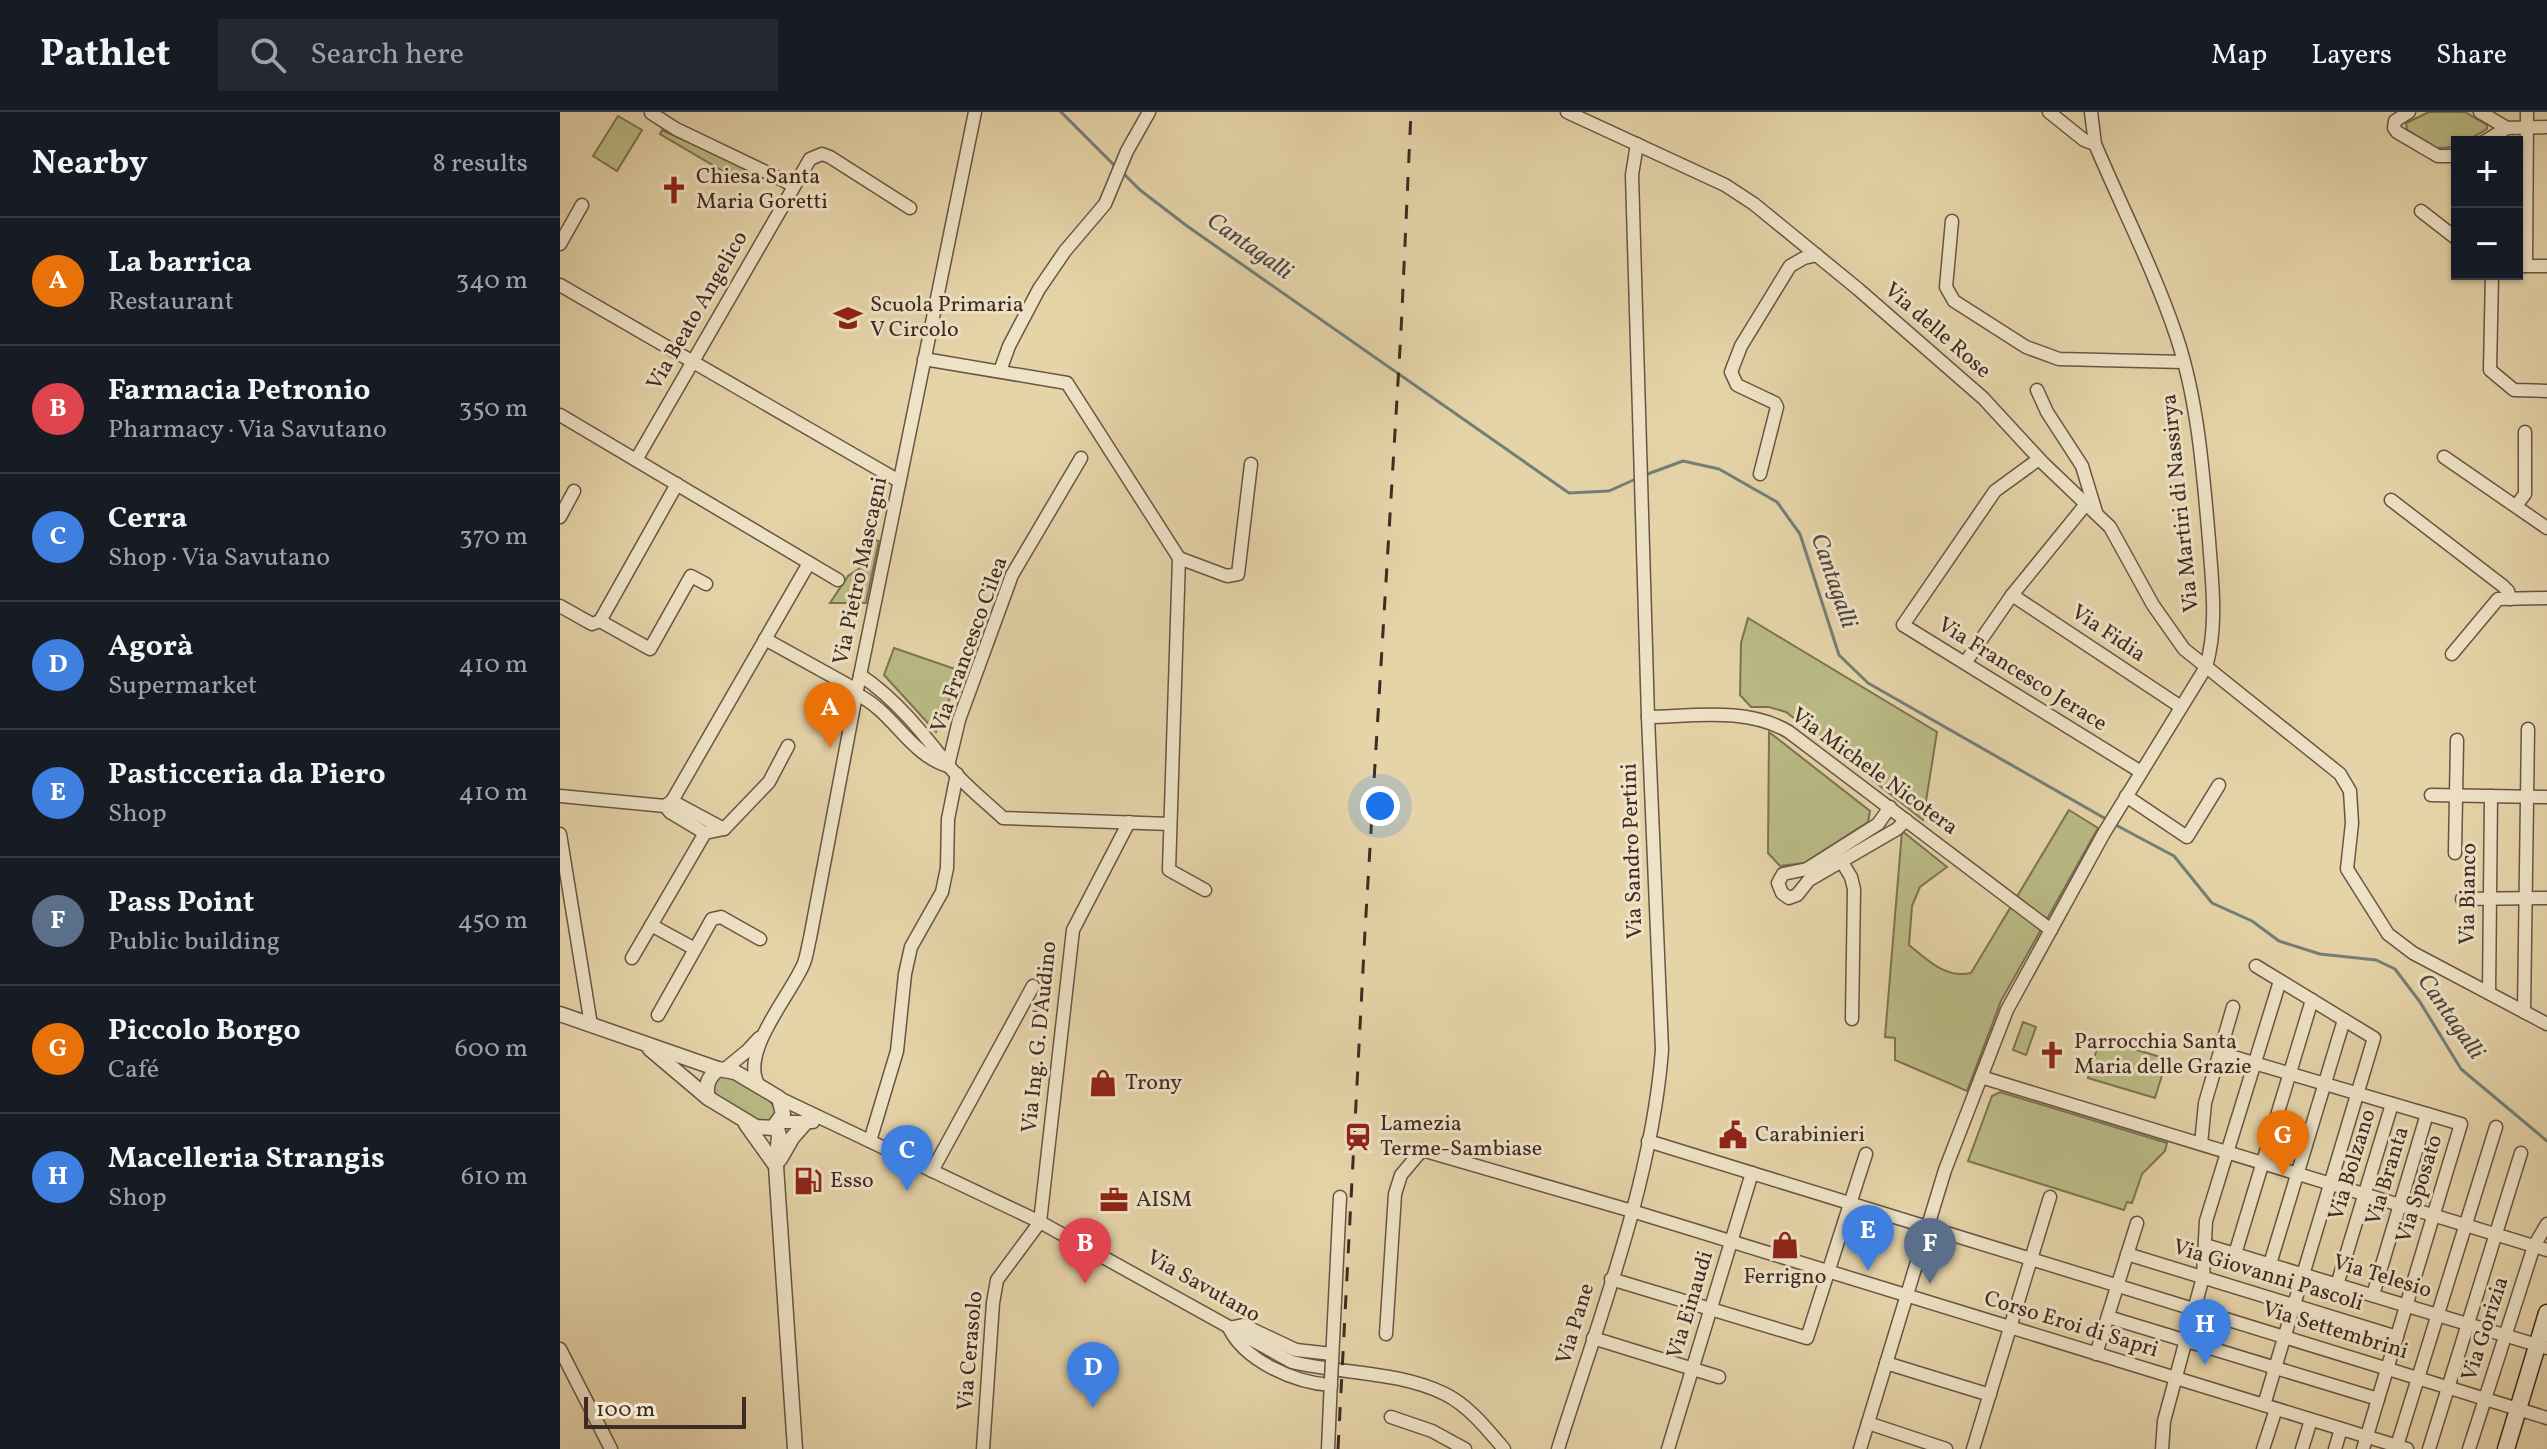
<!DOCTYPE html>
<html lang="en">
<head>
<meta charset="utf-8">
<style>
	:root { --surface:#171b24; --page:#242831; --text:#f1f3f6; --muted:#9ea1a6; --line:#363941; --accent:#2563eb }
	body { margin:0; font-family:Vollkorn,serif; background:var(--page); color:var(--text) }
	.controls { position:absolute; right:24px; top:24px; display:grid; overflow:hidden; border-radius:0px; box-shadow:0 2px 6px #0004 }
	.controls button { width:72px; height:72px; display:grid; place-items:center; padding:0; border:0; border-bottom:2px solid var(--line); background:var(--surface); color:var(--text); font:40px sans-serif }
	.scale { position:absolute; left:24px; bottom:20px; width:162px; box-sizing:border-box; padding-left:8px; border:4px solid #3e2b24; border-top:0; font-size:22px; line-height:28px; white-space:nowrap; color:#3e2b24; -webkit-text-stroke:6px #efe3c7; paint-order:stroke }
	.you { position:absolute; left:820px; top:694px; width:28px; height:28px; margin:-20px; border:6px solid #fff; border-radius:50%; background:#1a73e8; box-shadow:0 0 0 12px #1a73e833 }
	.badge { display:grid; place-items:center; width:52px; height:52px; border-radius:50%; background:var(--accent); color:#fff; font-size:26px; font-weight:700 }
	.pin { position:absolute; translate:-50% -66px; filter:drop-shadow(0 2px 4px #0008) }
	.pin::after { content:''; position:absolute; top:42px; width:28px; height:24px; background:inherit; clip-path:polygon(0 0,100% 0,50% 100%) }
	.list { margin:0; padding:0; list-style:none }
	h2 { display:flex; justify-content:space-between; align-items:center; height:104px; margin:0; padding:0 32px; font-size:34px }
	h2 small { font-size:26px; font-weight:400; color:var(--muted) }
	.list li { display:grid; grid-template-columns:52px 1fr auto; gap:24px; align-items:center; box-sizing:border-box; height:128px; padding:0 32px; border-top:2px solid var(--line) }
	.list b { display:block; font-size:30px; white-space:nowrap }
	.list p { margin:0; font-size:26px; white-space:nowrap; color:var(--muted) }
	.list em { font-size:26px; font-style:normal; color:var(--muted) }
	.icon { flex:none; width:44px; height:44px; fill:none; stroke:currentColor; stroke-width:2; stroke-linecap:round; stroke-linejoin:round }
	.map { position:relative; flex:none; width:1987px; height:1337px; overflow:hidden }
	header { display:flex; align-items:center; gap:48px; box-sizing:border-box; height:112px; padding:0 40px; background:var(--surface); border-bottom:2px solid var(--line) }
	header strong { font-size:38px }
	nav { display:flex; gap:44px; margin-inline-start:auto; font-size:28px }
	.search { width:560px; height:72px; background:var(--page); display:flex; align-items:center; gap:20px; box-sizing:border-box; padding:0 28px; border-radius:0px; color:var(--muted); font-size:30px }
	main { display:flex }
	aside { flex:1; background:var(--surface) }
	.map>svg:first-child { display:block }
	.green { fill:#babb85; stroke:#7c7354; stroke-width:2 }
	.lines { fill:none; stroke-linecap:round; stroke-linejoin:round }
	.stream { stroke:#737f77; stroke-width:3 }
	.minor-casing { stroke:#685545; stroke-width:15 }
	.tertiary-casing { stroke:#685545; stroke-width:17 }
	.secondary-casing { stroke:#3e2b24; stroke-width:19 }
	.minor { stroke:#efe3c7; stroke-width:12 }
	.tertiary { stroke:#efe3c7; stroke-width:14 }
	.secondary { stroke:#efe3c7; stroke-width:16 }
	.rail { stroke:#3e2b24; stroke-width:3; stroke-dasharray:14 14; stroke-linecap:butt }
	.minor-bridge-casing { stroke:#685545; stroke-width:15; stroke-linecap:butt }
	.minor-bridge { stroke:#efe3c7; stroke-width:12 }
	.labels { text-anchor:middle; dominant-baseline:central; stroke-width:6; stroke-linejoin:round; paint-order:stroke }
	.poi-label { font-size:22px; fill:#3e2b24; stroke:#efe3c7; text-anchor:start }
	.street-label { font-size:22px; fill:#3e2b24; stroke:#efe3c7 }
	.water-label { font-size:24px; font-style:italic; fill:#504740; stroke:#efe3c7 }
</style>
</head>
<body>
<header>
<strong>Pathlet</strong>
<div class="search"><svg class="icon" aria-label="search" viewBox="0 0 24 24"><circle cx="10" cy="10" r="6"/><path d="M15 15l6 6"/></svg>Search here</div>
<nav><a>Map</a><a>Layers</a><a>Share</a></nav>
</header>
<main>
<aside>
<h2>Nearby<small>8 results</small></h2>
<ul class="list">
<li><span class="badge" style="background:#e8710a">A</span><div><b>La barrica</b><p>Restaurant</p></div><em>340 m</em></li>
<li><span class="badge" style="background:#e0444e">B</span><div><b>Farmacia Petronio</b><p>Pharmacy · Via Savutano</p></div><em>350 m</em></li>
<li><span class="badge" style="background:#3f7fe0">C</span><div><b>Cerra</b><p>Shop · Via Savutano</p></div><em>370 m</em></li>
<li><span class="badge" style="background:#3f7fe0">D</span><div><b>Agorà</b><p>Supermarket</p></div><em>410 m</em></li>
<li><span class="badge" style="background:#3f7fe0">E</span><div><b>Pasticceria da Piero</b><p>Shop</p></div><em>410 m</em></li>
<li><span class="badge" style="background:#5c6f8a">F</span><div><b>Pass Point</b><p>Public building</p></div><em>450 m</em></li>
<li><span class="badge" style="background:#e8710a">G</span><div><b>Piccolo Borgo</b><p>Café</p></div><em>600 m</em></li>
<li><span class="badge" style="background:#3f7fe0">H</span><div><b>Macelleria Strangis</b><p>Shop</p></div><em>610 m</em></li>
</ul>
</aside>
<div class="map">
<svg width="1987" height="1337" viewBox="0 0 1987 1337">
	<rect width="100%" height="100%" fill="#e6d4a9"/>
	<filter id="stains"><feTurbulence type="fractalNoise" baseFrequency=".0025" numOctaves="4"/><feColorMatrix values="0 0 0 0 .2 0 0 0 0 .09 0 0 0 0 .02 0 0 0 .5 -.17"/></filter>
	<radialGradient id="worn" r=".72"><stop offset=".6" stop-color="#630" stop-opacity="0"/><stop offset="1" stop-color="#630" stop-opacity=".3"/></radialGradient>
	<g class="green">
		<polygon points="1869,0 1905,0 1927,13 1927,17 1905,30 1897,30 1896,35 1877,36 1847,18 1846,11"/>
		<polygon points="58,4 82,18 57,59 33,44"/>
		<polygon points="102,18 192,59 189,64 178,68 100,22"/>
		<polygon points="313,428 319,429 306,491 270,491 288,464 300,456"/>
		<polygon points="1188,506 1377,620 1363,708 1226,600 1209,595 1191,595 1180,583 1181,531"/>
		<polygon points="334,536 401,559 376,620 324,563"/>
		<polygon points="1209,620 1310,699 1308,710 1244,751 1220,754 1208,741"/>
		<path d="M1509,698l29,18 -97,173 -34,90 -72,-31v-22l-10,-1 17,-206 45,36 -27,20 -8,19 -3,39c18,15 37,34 62,28z"/>
		<polygon points="1463,910 1476,915 1466,943 1453,938"/>
		<polygon points="1540,927 1607,947 1595,986 1528,966"/>
		<path d="M161,963h5c18,9 45,18 51,39l-3,6 -12,4 -49,-31 1,-14z"/>
		<polygon points="1440,980 1607,1031 1605,1039 1582,1062 1572,1091 1567,1090 1564,1098 1408,1049 1432,984"/>
	</g>
	<g class="lines">
		<g class="stream">
			<polyline points="501,0 555,54"/>
			<polyline points="564,62 580,78 627,114 1009,381 1049,379 1078,366"/>
			<polyline points="1085,363 1123,349 1159,357 1217,390 1240,422 1279,543 1308,571 1546,707"/>
			<polyline points="1552,711 1614,744 1652,791 1692,809 1719,829 1760,842 1816,848 1835,857 1860,890 1901,957 1987,1029"/>
		</g>
		<defs>
			<g id="minor">
				<polyline points="1007,0 1165,73 1194,92 1298,177 1423,286 1483,351 1550,415 1593,493 1624,537 1780,662 1790,679 1792,711 1787,757 1828,822 1853,841 1987,912"/>
				<polyline points="1489,0 1524,28 1535,32"/>
				<polyline points="1849,0 1835,9 1834,16 1837,20 1878,44 1897,44"/>
				<polyline points="1920,0 1947,16"/>
				<polyline points="91,1 116,17 233,73"/>
				<polyline points="1924,30 1947,16 1987,15"/>
				<polyline points="1861,99 1897,127"/>
				<polyline points="1392,109 1386,175 1394,189 1466,235 1499,247 1623,250"/>
				<polyline points="0,132 22,93"/>
				<polyline points="1957,154 1987,154"/>
				<polyline points="1966,154 1967,0"/>
				<polyline points="1932,162 1930,258 1954,278 1987,279"/>
				<polyline points="0,173 339,369"/>
				<polyline points="364,247 507,271 619,446 609,758 645,778"/>
				<polyline points="440,259 449,234 479,177 505,139 545,92 567,39 589,0"/>
				<polyline points="1477,278 1487,300 1522,354 1536,400"/>
				<polyline points="0,303 278,468"/>
				<polyline points="1884,345 1987,416"/>
				<polyline points="1479,347 1435,379 1343,513 1581,660"/>
				<polyline points="76,348 250,47 262,42 270,45 350,96"/>
				<polyline points="1200,362 1217,295 1215,291 1177,273 1171,260 1181,234 1230,154 1244,146 1257,143"/>
				<polyline points="117,372 40,509 90,537 131,464 146,472"/>
				<polyline points="1831,388 1943,474 1948,479 1950,487"/>
				<polyline points="1956,394 1965,382 1965,320"/>
				<polyline points="0,405 14,379"/>
				<polyline points="619,446 667,464 678,462 691,352"/>
				<polyline points="1452,483 1621,595"/>
				<polyline points="0,494 32,512 40,509"/>
				<polyline points="205,527 297,578"/>
				<polyline points="1892,542 1938,487 1987,486"/>
				<polyline points="1405,551 1452,483 1526,392"/>
				<path d="M300,563c35,23 62,57 88,90 15,19 37,36 55,53l167,6"/>
				<path d="M296,582c36,16 54,61 92,72"/>
				<path d="M1088,605c46,-1 100,-10 141,15l262,198"/>
				<polyline points="388,654 399,608 452,463 521,346"/>
				<polyline points="1871,683 1987,685"/>
				<polyline points="0,684 105,694"/>
				<polyline points="1566,684 1627,725 1659,673"/>
				<polyline points="112,689 164,717"/>
				<polyline points="105,694 112,689 249,451"/>
				<polyline points="105,694 110,700 145,721"/>
				<polyline points="1330,695 1318,712 1247,757 1223,762 1218,771 1222,781 1229,786 1237,783 1249,768 1337,717 1346,708"/>
				<polyline points="0,722 31,913"/>
				<polyline points="1895,741 1897,628"/>
				<polyline points="1282,750 1291,765 1294,777 1292,907"/>
				<polyline points="1902,787 1987,786"/>
				<polyline points="91,813 135,837"/>
				<polyline points="72,846 145,721 164,717 209,670 228,634"/>
				<polyline points="1696,854 1814,926 1704,1293"/>
				<polyline points="1929,881 1931,684"/>
				<polyline points="1964,900 1968,617"/>
				<polyline points="98,903 152,807 161,805 200,827"/>
				<polyline points="1660,941 1901,1012 1803,1337"/>
				<polyline points="165,957 187,939 199,926"/>
				<polyline points="1421,965 1987,1138"/>
				<path d="M198,972c-18,-33 33,-89 46,-121 3,-8 4,-17 6,-25l47,-248 118,-578"/>
				<path d="M219,986l261,124 252,140c50,12 106,9 153,32 24,12 42,35 59,55"/>
				<polyline points="218,1010 253,1010"/>
				<polyline points="310,1029 337,939 345,862 351,835 382,780 387,756 388,707 397,662"/>
				<polyline points="1088,1029 1987,1306"/>
				<polyline points="1641,1032 1645,991 1673,895"/>
				<polyline points="372,1059 473,874"/>
				<polyline points="1645,1133 1987,1236"/>
				<polyline points="1567,1142 1837,1225"/>
				<polyline points="1675,1142 1752,888"/>
				<polyline points="1710,1152 1784,908"/>
				<polyline points="1051,1167 1247,1226 1306,1042"/>
				<polyline points="1777,1173 1832,992"/>
				<polyline points="1813,1183 1867,1002"/>
				<polyline points="1548,1205 1818,1287"/>
				<polyline points="826,1222 835,1082 841,1063 862,1038 1072,1099 1847,1337"/>
				<polyline points="1033,1226 1159,1265"/>
				<polyline points="0,1237 51,1337"/>
				<polyline points="1536,1242 1577,1111"/>
				<polyline points="772,1249 780,1085"/>
				<polyline points="1326,1251 1430,1283"/>
				<path d="M771,1273c-36,-2 -86,-24 -102,-57l14,-3 53,25 36,4"/>
				<polyline points="831,1305 872,1319 905,1337"/>
				<polyline points="1308,1311 1386,1337"/>
				<polyline points="423,1337 433,1191 437,1168 480,1110 513,818 569,710"/>
				<polyline points="768,1337 771,1267"/>
				<path d="M998,1337c40,-128 94,-266 104,-399l-14,-333 -16,-542 5,-31"/>
				<polyline points="1108,1337 1192,1061"/>
				<path d="M1300,1337l85,-279 62,-160 97,-177 102,-166c12,-42 6,-84 3,-127 -6,-68 -11,-140 -33,-205 -22,-65 -54,-127 -81,-191l-4,-32"/>
				<polyline points="1413,1337 1490,1085"/>
				<polyline points="1602,1337 1604,1309 1643,1165 1646,1109 1720,869"/>
				<polyline points="1703,1337 1716,1297"/>
				<polyline points="1742,1337 1751,1308"/>
				<polyline points="1775,1337 1781,1317"/>
				<polyline points="1836,1337 1936,1015"/>
				<polyline points="1869,1337 1961,1041"/>
				<polyline points="1909,1337 1974,1134 1987,1112"/>
			</g>
			<g id="tertiary">
				<polyline points="0,902 158,957"/>
				<polyline points="90,937 148,986"/>
				<path d="M158,957l17,3 44,26 4,16 -10,14 -17,-1 -48,-29c-3,-13 0,-20 10,-29z"/>
				<polyline points="186,1012 216,1054"/>
				<polyline points="216,1012 219,1024 216,1054 235,1337"/>
				<polyline points="220,1047 232,1026 246,1010"/>
			</g>
			<polyline id="secondary" points="1946,1337 1987,1201"/>
		</defs>
		<use href="#minor" class="minor-casing"/>
		<use href="#tertiary" class="tertiary-casing"/>
		<use href="#secondary" class="secondary-casing"/>
		<use href="#minor" class="minor"/>
		<use href="#tertiary" class="tertiary"/>
		<use href="#secondary" class="secondary"/>
		<polyline class="rail" points="778,1337 805,819 841,220 851,0"/>
		<defs>
			<polyline id="minor-bridge" points="771,1267 772,1249"/>
		</defs>
		<use href="#minor-bridge" class="minor-bridge-casing"/>
		<use href="#minor-bridge" class="minor-bridge"/>
	</g>
	<defs>
		<symbol id="church-bare" viewBox="-9 -9 18 18"><path d="M-1.2-6h2.4v3.5h3.3v2.4h-3.3V6h-2.4V-.1h-3.3v-2.4h3.3Z" fill="#8f2418" stroke="#efe3c7" stroke-width="2.5" paint-order="stroke"/></symbol>
		<symbol id="school-bare" viewBox="-9 -9 18 18"><path d="M0-5L7-2L0 1L-7-2ZM-4 1L0 2.5L4 1V4Q0 6-4 4Z" fill="#8f2418" stroke="#efe3c7" stroke-width="2.5" paint-order="stroke"/></symbol>
		<symbol id="shop-bare" viewBox="-9 -9 18 18"><path d="M-5-2.5h2.3a2.7 3.5 0 0 1 5.4 0H5L5.5 6h-11ZM-1.5-2.5h3a1.5 2.3 0 0 0-3 0Z" fill="#8f2418" stroke="#efe3c7" stroke-width="2.5" paint-order="stroke"/></symbol>
		<symbol id="civic-bare" viewBox="-9 -9 18 18"><path d="M-.6-6.5H3V-4.5H.6V-3L4-1V1h2V6H-6V1h2V-1L-.6-3ZM-1.2 2.5V6h2.4V2.5Z" fill="#8f2418" stroke="#efe3c7" stroke-width="2.5" paint-order="stroke"/></symbol>
		<symbol id="station-bare" viewBox="-9 -9 18 18"><path d="M-3-6H3Q5-6 5-4V2Q5 4 3 4L4.5 6H3L1.5 4h-3L-3 6H-4.5L-3 4Q-5 4-5 2V-4Q-5-6-3-6ZM-3.5-4v3h7v-3ZM-3.5 1v1.5H-2V1ZM2 1v1.5H3.5V1Z" fill="#8f2418" stroke="#efe3c7" stroke-width="2.5" paint-order="stroke"/></symbol>
		<symbol id="fuel-bare" viewBox="-9 -9 18 18"><path d="M-5.5-6h7V0h2V4h1.3V-2.5L3-4.5l.8-.8L6-3V5H2.5V1h-1V6h-7ZM-4.2-4.7v3.2H.2V-4.7Z" fill="#8f2418" stroke="#efe3c7" stroke-width="2.5" paint-order="stroke"/></symbol>
		<symbol id="office-bare" viewBox="-9 -9 18 18"><path d="M-6-3h4V-5.5h4V-3h4V5H-6ZM-1-4.5V-3h2v-1.5ZM-6 0V1H6V0Z" fill="#8f2418" stroke="#efe3c7" stroke-width="2.5" paint-order="stroke"/></symbol>
	</defs>
	<g fill-rule="evenodd">
		<use href="#church-bare" x="94" y="58" width="40" height="40"/>
		<use href="#school-bare" x="268" y="186" width="40" height="40"/>
		<use href="#church-bare" x="1472" y="923" width="40" height="40"/>
		<use href="#shop-bare" x="523" y="951" width="40" height="40"/>
		<use href="#civic-bare" x="1153" y="1003" width="40" height="40"/>
		<use href="#station-bare" x="778" y="1005" width="40" height="40"/>
		<use href="#fuel-bare" x="228" y="1049" width="40" height="40"/>
		<use href="#office-bare" x="534" y="1068" width="40" height="40"/>
		<use href="#shop-bare" x="1205" y="1113" width="40" height="40"/>
	</g>
	<g class="labels">
		<g class="poi-label">
			<text x="136" y="65">Chiesa Santa<tspan x="136" dy="25">Maria Goretti</tspan></text>
			<text x="310" y="193">Scuola Primaria<tspan x="310" dy="25">V Circolo</tspan></text>
			<text x="1514" y="930">Parrocchia Santa<tspan x="1514" dy="25">Maria delle Grazie</tspan></text>
			<text x="565" y="971">Trony</text>
			<text x="820" y="1012">Lamezia<tspan x="820" dy="25">Terme-Sambiase</tspan></text>
			<text x="1195" y="1023">Carabinieri</text>
			<text x="270" y="1069">Esso</text>
			<text x="576" y="1088">AISM</text>
			<text x="1225" y="1165" text-anchor="middle">Ferrigno</text>
		</g>
		<g class="street-label">
			<text transform="translate(138 199) rotate(-60)">Via Beato Angelico</text>
			<text transform="translate(1377 219) rotate(41)">Via delle Rose</text>
			<text transform="translate(1621 391) rotate(-96)">Via Martiri di Nassirya</text>
			<text transform="translate(301 459) rotate(-78)">Via Pietro Mascagni</text>
			<text transform="translate(1548 522) rotate(34)">Via Fidia</text>
			<text transform="translate(410 533) rotate(-70)">Via Francesco Cilea</text>
			<text transform="translate(1462 563) rotate(32)">Via Francesco Jerace</text>
			<text transform="translate(1314 660) rotate(36)">Via Michele Nicotera</text>
			<text transform="translate(1073 739) rotate(-92)">Via Sandro Pertini</text>
			<text transform="translate(1909 782) rotate(-89)">Via Bianco</text>
			<text transform="translate(480 925) rotate(-84)">Via Ing. G. D'Audino</text>
			<text transform="translate(1793 1053) rotate(-73)">Via Bolzano</text>
			<text transform="translate(1828 1064) rotate(-73)">Via Branta</text>
			<text transform="translate(1860 1077) rotate(-73)">Via Sposato</text>
			<text transform="translate(1708 1164) rotate(17)">Via Giovanni Pascoli</text>
			<text transform="translate(1822 1165) rotate(17)">Via Telesio</text>
			<text transform="translate(643 1175) rotate(29)">Via Savutano</text>
			<text transform="translate(1131 1193) rotate(-73)">Via Einaudi</text>
			<text transform="translate(1016 1212) rotate(-73)">Via Pane</text>
			<text transform="translate(1511 1213) rotate(17)">Corso Eroi di Sapri</text>
			<text transform="translate(1926 1217) rotate(-72)">Via Gorizia</text>
			<text transform="translate(1775 1219) rotate(17)">Via Settembrini</text>
			<text transform="translate(411 1239) rotate(-85)">Via Cerasolo</text>
		</g>
		<g class="water-label">
			<text transform="translate(689 135) rotate(35)">Cantagalli</text>
			<text transform="translate(1273 469) rotate(71)">Cantagalli</text>
			<text transform="translate(1890 905) rotate(55)">Cantagalli</text>
		</g>
	</g>
	<rect width="100%" height="100%" filter="url(#stains)"/>
	<rect width="100%" height="100%" fill="url(#worn)"/>
</svg>
<div class="controls">
<button>+</button>
<button>−</button>
</div>
<div class="scale">100 m</div>
<div class="you"></div>
<div class="pin badge" style="left:270px;top:636px;background:#e8710a">A</div>
<div class="pin badge" style="left:525px;top:1172px;background:#e0444e">B</div>
<div class="pin badge" style="left:347px;top:1079px;background:#3f7fe0">C</div>
<div class="pin badge" style="left:533px;top:1296px;background:#3f7fe0">D</div>
<div class="pin badge" style="left:1308px;top:1159px;background:#3f7fe0">E</div>
<div class="pin badge" style="left:1370px;top:1172px;background:#5c6f8a">F</div>
<div class="pin badge" style="left:1723px;top:1064px;background:#e8710a">G</div>
<div class="pin badge" style="left:1645px;top:1253px;background:#3f7fe0">H</div>
</div>
</main>
</body>
</html>
